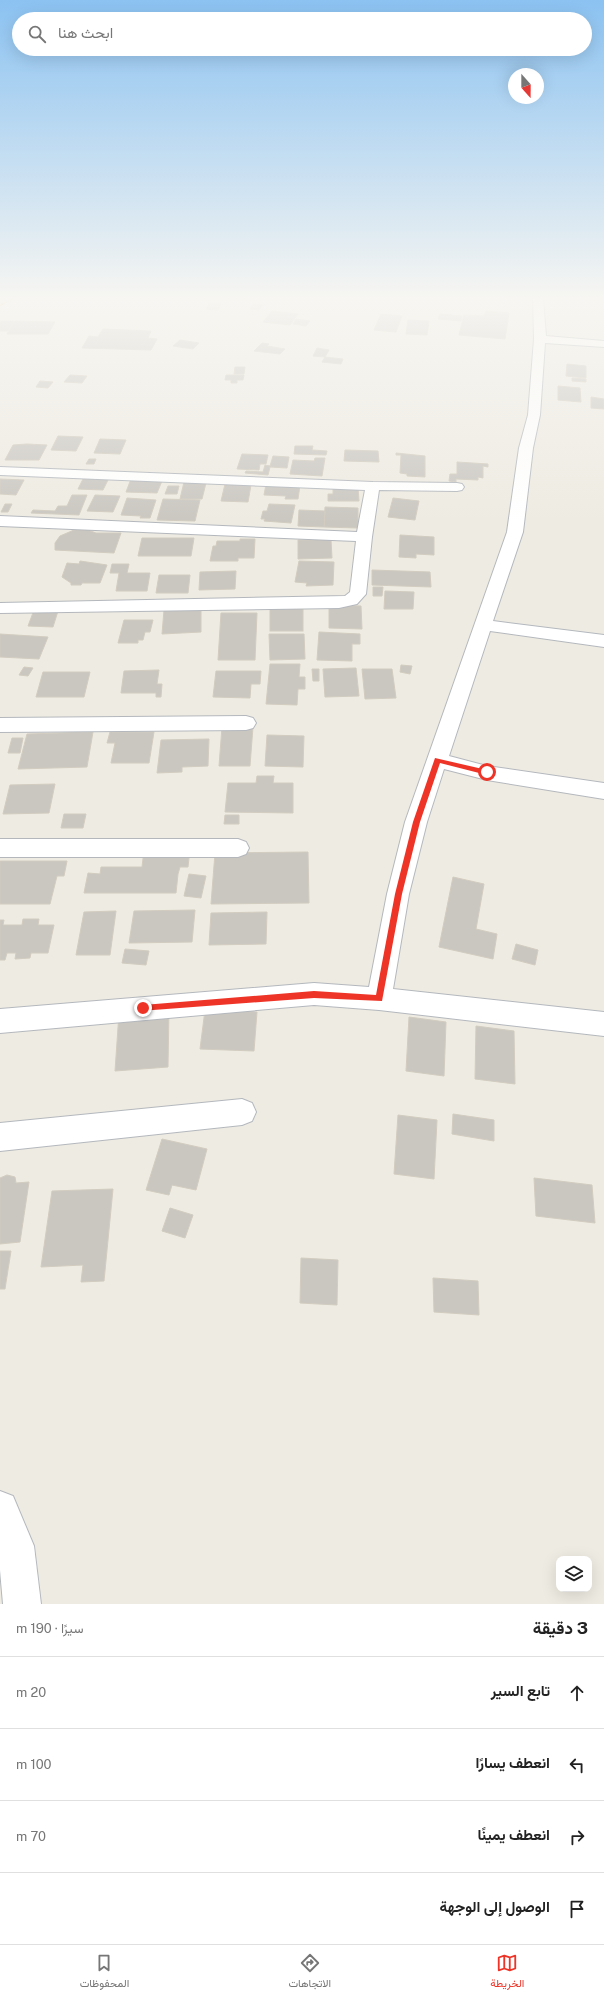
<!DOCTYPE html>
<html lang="ar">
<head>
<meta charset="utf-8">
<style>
	:root { --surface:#fff; --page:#f6f6f6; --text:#222; --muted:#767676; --line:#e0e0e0; --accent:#ee3427 }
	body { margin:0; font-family:"Public Sans",Vazirmatn,sans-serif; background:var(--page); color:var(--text); direction:rtl }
	.controls { position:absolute; right:12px; bottom:12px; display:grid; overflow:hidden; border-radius:8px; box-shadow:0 4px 16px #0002 }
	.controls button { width:36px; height:36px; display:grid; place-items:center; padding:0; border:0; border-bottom:1px solid var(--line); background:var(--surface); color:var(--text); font:20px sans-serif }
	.compass { position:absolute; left:508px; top:68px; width:36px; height:36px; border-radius:50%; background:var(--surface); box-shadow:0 4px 16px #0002; rotate:159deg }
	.stop { position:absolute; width:12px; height:12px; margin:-9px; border:3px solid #ee3427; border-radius:50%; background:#fff }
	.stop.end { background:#ee3427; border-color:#fff; box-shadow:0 1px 4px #0008 }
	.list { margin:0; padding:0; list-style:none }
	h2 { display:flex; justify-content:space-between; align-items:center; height:52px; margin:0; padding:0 16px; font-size:17px }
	h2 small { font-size:13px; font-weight:400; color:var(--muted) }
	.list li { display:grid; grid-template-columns:26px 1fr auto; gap:12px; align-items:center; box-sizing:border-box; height:72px; padding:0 16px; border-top:1px solid var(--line) }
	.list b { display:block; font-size:15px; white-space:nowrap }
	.list em { font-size:13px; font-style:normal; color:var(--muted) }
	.icon { flex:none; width:22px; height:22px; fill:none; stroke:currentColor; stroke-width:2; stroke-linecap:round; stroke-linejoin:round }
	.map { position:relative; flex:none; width:604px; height:1604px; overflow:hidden; direction:ltr }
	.search { position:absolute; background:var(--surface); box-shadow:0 4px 16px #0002; left:12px; right:12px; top:12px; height:44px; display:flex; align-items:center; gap:10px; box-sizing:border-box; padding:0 14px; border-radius:22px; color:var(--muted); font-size:15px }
	.sheet { height:340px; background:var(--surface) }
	nav { display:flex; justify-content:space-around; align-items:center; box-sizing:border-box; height:56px; border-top:1px solid var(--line); background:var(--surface); font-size:11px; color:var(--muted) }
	nav a { display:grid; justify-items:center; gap:2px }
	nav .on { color:var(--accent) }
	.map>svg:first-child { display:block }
	.building { fill:#cac7c1; stroke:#d2ccc0 }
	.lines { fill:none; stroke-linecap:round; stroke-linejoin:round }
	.minor-casing { stroke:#b4b8bd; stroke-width:2 }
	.trunk-casing { stroke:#efa100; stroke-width:2 }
	.minor { fill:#fff; fill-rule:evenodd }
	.trunk { fill:#ffe796; fill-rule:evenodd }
	.route { fill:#ee3427 }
</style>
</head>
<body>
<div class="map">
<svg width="604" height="1604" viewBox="0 0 604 1604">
	<rect width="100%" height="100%" fill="#eeebe2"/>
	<g class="building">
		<polygon points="209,303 221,304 218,310 206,309"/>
		<polygon points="254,304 263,305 259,310 250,309"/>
		<polygon points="272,311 298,314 290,325 263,322"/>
		<polygon points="486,311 509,313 505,339 459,335 464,315 484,316"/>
		<polygon points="381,314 402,316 396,332 374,330"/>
		<polygon points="440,314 462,316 461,321 438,319"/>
		<polygon points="296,319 310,321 306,326 293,324"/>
		<polygon points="408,320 429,321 427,335 406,334"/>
		<polygon points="0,321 14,321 8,331 0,331"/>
		<polygon points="15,321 55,322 48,334 7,334"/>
		<polygon points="103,329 151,331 148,338 157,339 151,350 82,348 89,336 98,337"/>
		<polygon points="180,340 199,343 193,349 173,346"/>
		<polygon points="262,343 269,344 267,346 285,349 280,354 254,351"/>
		<polygon points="317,348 329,350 325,357 313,356"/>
		<polygon points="325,357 343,359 341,364 322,362"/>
		<polygon points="567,364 586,366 586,378 566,376"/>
		<polygon points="235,367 245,367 244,374 234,374"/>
		<polygon points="70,375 87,376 82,383 64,382"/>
		<polygon points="226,375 244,375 243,380 237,380 237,383 231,383 231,380 225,380"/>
		<polygon points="572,378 586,379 586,382 572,381"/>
		<polygon points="40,381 53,382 48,388 36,387"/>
		<polygon points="558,386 580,388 581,402 558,400"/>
		<polygon points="591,397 604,399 604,409 591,408"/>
		<polygon points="58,436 83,437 76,451 51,450"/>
		<polygon points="100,439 126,440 120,454 94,453"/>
		<polygon points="27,444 47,445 39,460 5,460 13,445"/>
		<polygon points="295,446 313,446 312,450 327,451 326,455 294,454"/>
		<polygon points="345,450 378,451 379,462 344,461"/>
		<polygon points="396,453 425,456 425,477 407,476 407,474 400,473 401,455 396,455"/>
		<polygon points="242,454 268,455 266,464 260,464 259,470 237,469"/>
		<polygon points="273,456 289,457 287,468 270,467 268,475 245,473 246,471 263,472 265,465 270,466"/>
		<polygon points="315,458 325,458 322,476 290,474 293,460 314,461"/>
		<polygon points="89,459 96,459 94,464 86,464"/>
		<polygon points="457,462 488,464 488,467 483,466 483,478 478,477 478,480 456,479 456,482 449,481 450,474 457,474"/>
		<polygon points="84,477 109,478 103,490 78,489"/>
		<polygon points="0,479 24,480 16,495 0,494"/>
		<polygon points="131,479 162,481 157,493 126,492"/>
		<polygon points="184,482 206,483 202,499 180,499"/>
		<polygon points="225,484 251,485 248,502 221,501"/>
		<polygon points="266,484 300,485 298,499 285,499 286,496 264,495"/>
		<polygon points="168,486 179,486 177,494 165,494"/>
		<polygon points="333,487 358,487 359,501 328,501 328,494 333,494"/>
		<polygon points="72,495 87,495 79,515 31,513 33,510 55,511 58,506 67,506"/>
		<polygon points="95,495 120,496 113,512 87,511"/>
		<polygon points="127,498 156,500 150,518 140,518 141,516 121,515"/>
		<polygon points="393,498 419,501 415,520 388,517"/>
		<polygon points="163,499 200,500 195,521 157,520"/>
		<polygon points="5,504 12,504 8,512 1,512"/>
		<polygon points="269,504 295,505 291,523 264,521 265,519 261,519 263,511 267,511"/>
		<polygon points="325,507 358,508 358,528 324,527"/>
		<polygon points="299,510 325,511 324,527 298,526"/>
		<polygon points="74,530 88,530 96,533 121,533 114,553 55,550 55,543 60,536"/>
		<polygon points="400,535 434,537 434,555 416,554 416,558 399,557"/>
		<polygon points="142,538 194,538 191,556 138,556"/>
		<polygon points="240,539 255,539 254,558 238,558 238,561 210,561 213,546 216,546 217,541 240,541"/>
		<polygon points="298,540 331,540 332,558 298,559"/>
		<polygon points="80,561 107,565 100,583 82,583 81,585 71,585 71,583 62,577 67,563 79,564"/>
		<polygon points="299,561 334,562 333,585 306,586 307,583 295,582"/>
		<polygon points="112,564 129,564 127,573 150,573 147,591 116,591 119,573 110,573"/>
		<polygon points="372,570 430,572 431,587 372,585"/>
		<polygon points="236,571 235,589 199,590 200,572"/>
		<polygon points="159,575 190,575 188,593 156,593"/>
		<polygon points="373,587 383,587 382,596 373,596"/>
		<polygon points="385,591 414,592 413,609 384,609"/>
		<polygon points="329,605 361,606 362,629 329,628"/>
		<polygon points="201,608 201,632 162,634 164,610"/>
		<rect x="270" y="609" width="33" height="22"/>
		<polygon points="34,610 58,611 53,627 28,626"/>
		<polygon points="221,613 257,613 255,660 218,660"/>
		<polygon points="124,620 153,620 150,632 145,632 143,640 138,640 138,643 118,643"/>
		<polygon points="319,632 360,634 360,644 352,644 352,661 317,660"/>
		<polygon points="0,634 48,637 39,659 0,657"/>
		<polygon points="269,634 304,634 305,659 270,660"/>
		<polygon points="270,664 300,664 299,677 305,677 305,689 298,689 297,705 266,704"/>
		<polygon points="401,665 412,666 410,674 400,672"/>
		<polygon points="24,667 33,668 28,676 19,675"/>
		<polygon points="356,668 359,696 325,697 323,669"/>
		<polygon points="312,669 319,669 319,681 313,681"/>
		<polygon points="362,669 392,669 396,698 365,699"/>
		<polygon points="159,670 157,684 162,684 161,697 156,697 156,693 121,693 124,671"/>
		<polygon points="216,671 261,671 260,684 251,684 250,698 213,697"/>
		<polygon points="43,672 90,672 84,697 36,697"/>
		<polygon points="222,727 253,727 250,766 219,766"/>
		<polygon points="93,732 87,767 18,769 27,734"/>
		<polygon points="110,732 154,732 149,763 111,763 115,743 107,743"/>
		<polygon points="267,735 304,736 303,767 265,766"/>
		<polygon points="12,738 23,738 20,753 8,753"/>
		<polygon points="209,739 208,766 182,767 182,772 157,773 161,740"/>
		<polygon points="257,776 274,776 273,783 293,783 293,813 225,812 228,783 256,783"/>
		<polygon points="55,784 49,813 3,814 10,785"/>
		<polygon points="64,814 86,814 83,828 61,828"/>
		<polygon points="225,815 239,815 239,824 224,824"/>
		<polygon points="190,849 188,867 180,867 178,874 176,893 84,893 88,873 100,874 101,867 142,867 144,850"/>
		<polygon points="308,852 309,903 211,904 215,853"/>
		<polygon points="0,861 67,861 64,876 57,876 50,904 0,904"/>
		<polygon points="189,874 206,876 201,898 184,896"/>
		<polygon points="453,877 484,884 476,929 497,934 493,959 439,947"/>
		<polygon points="195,910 192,942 129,943 134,911"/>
		<polygon points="116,911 110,955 76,955 84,912"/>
		<polygon points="267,912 266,944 209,945 211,913"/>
		<polygon points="23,919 39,919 38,925 54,925 48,953 31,953 30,958 15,959 16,953 7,953 5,960 0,960 0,920 4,920 3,925 22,925"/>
		<polygon points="516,944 538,950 535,965 512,959"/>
		<polygon points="125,949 149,951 146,965 122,963"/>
		<polygon points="169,1010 168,1067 115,1071 119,1013"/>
		<polygon points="205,1010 257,1012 254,1051 200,1049"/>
		<polygon points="409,1017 446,1022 444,1076 406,1071"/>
		<polygon points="476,1026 514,1031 515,1084 475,1079"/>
		<polygon points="453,1114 494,1120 494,1141 452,1134"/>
		<polygon points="398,1115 437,1120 434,1179 394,1174"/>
		<polygon points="162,1139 207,1149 196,1190 172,1185 169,1195 146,1190"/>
		<polygon points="7,1175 15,1177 16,1183 29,1182 20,1242 0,1244 0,1178"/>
		<polygon points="534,1178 592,1185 595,1223 536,1216"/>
		<polygon points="113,1189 104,1281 81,1282 83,1265 41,1267 52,1191"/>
		<polygon points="170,1208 193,1215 185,1238 162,1231"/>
		<polygon points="0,1251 11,1251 5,1289 0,1289"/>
		<polygon points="301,1258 338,1260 337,1305 300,1303"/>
		<polygon points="433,1278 478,1281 479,1315 434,1312"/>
	</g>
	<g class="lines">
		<defs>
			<g id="minor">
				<polygon points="533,298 543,298 546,336 604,341 604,347 545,343 540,415 533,448 523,532 493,621 604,635 604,647 490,631 449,756 487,766 604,783 604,799 487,780 444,769 427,822 409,894 393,989 604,1012 604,1036 379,1010 314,1005 0,1033 0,1009 314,983 369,987 387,894 405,822 507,532 519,448 528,415 534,339"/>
				<polygon points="0,467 373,482 457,483 462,484 464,487 462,490 457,491 379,490 372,537 366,594 357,604 339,608 0,613 0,603 345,596 350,592 356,541 0,526 0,516 357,532 365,490 0,475"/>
				<polygon points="246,716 253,718 256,723 253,728 246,730 0,732 0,718"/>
				<polygon points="0,839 238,839 246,842 249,848 246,854 238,857 0,857"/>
				<polygon points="242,1099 252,1103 256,1112 252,1121 242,1125 0,1151 0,1123"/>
				<polygon points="0,1491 13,1496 34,1546 41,1604 3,1604 0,1570"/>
			</g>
			<polygon id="trunk" points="0,298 13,298 0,305"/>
		</defs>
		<use href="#minor" class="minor-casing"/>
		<use href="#trunk" class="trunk-casing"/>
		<use href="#minor" class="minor"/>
		<use href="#trunk" class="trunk"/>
	</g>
	<linearGradient id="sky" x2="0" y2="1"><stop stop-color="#8bc2f1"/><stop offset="0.57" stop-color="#f7f6f2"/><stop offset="1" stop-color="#f7f6f2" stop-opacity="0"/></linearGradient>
	<rect width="604" height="523" fill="url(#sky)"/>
	<polygon class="route" points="435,758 487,770 490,772 487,775 440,763 420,822 402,894 382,1001 314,998 140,1011 139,1008 143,1005 314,991 376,995 395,894 413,822"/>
</svg>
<div class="controls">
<button><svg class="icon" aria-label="layers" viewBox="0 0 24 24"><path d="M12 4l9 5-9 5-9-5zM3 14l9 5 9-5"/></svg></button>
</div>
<svg class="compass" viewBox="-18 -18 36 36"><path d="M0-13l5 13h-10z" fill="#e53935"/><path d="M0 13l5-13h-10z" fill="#767676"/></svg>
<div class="stop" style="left:487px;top:772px"></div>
<div class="stop end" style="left:143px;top:1008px"></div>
<div class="search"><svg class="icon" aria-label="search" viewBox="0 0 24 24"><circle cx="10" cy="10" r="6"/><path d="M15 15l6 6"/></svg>ابحث هنا</div>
</div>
<section class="sheet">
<h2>3 دقيقة<small>سيرًا · 190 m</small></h2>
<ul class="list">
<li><svg class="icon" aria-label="ahead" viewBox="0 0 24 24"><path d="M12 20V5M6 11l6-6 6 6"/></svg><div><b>تابع السير</b></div><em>20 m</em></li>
<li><svg class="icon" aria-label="left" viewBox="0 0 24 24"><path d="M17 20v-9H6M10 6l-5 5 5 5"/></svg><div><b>انعطف يسارًا</b></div><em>100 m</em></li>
<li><svg class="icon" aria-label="right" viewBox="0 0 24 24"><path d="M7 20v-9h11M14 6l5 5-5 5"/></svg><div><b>انعطف يمينًا</b></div><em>70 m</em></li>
<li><svg class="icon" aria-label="arrive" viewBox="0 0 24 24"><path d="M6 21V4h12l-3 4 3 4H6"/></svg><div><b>الوصول إلى الوجهة</b></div></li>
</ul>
</section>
<nav>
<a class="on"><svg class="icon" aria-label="map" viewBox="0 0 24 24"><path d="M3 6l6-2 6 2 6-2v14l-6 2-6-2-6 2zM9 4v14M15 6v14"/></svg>الخريطة</a>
<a><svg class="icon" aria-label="directions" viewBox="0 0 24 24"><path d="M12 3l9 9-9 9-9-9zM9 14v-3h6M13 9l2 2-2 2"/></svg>الاتجاهات</a>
<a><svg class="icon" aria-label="saved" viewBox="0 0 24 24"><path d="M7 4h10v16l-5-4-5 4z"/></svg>المحفوظات</a>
</nav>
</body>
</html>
